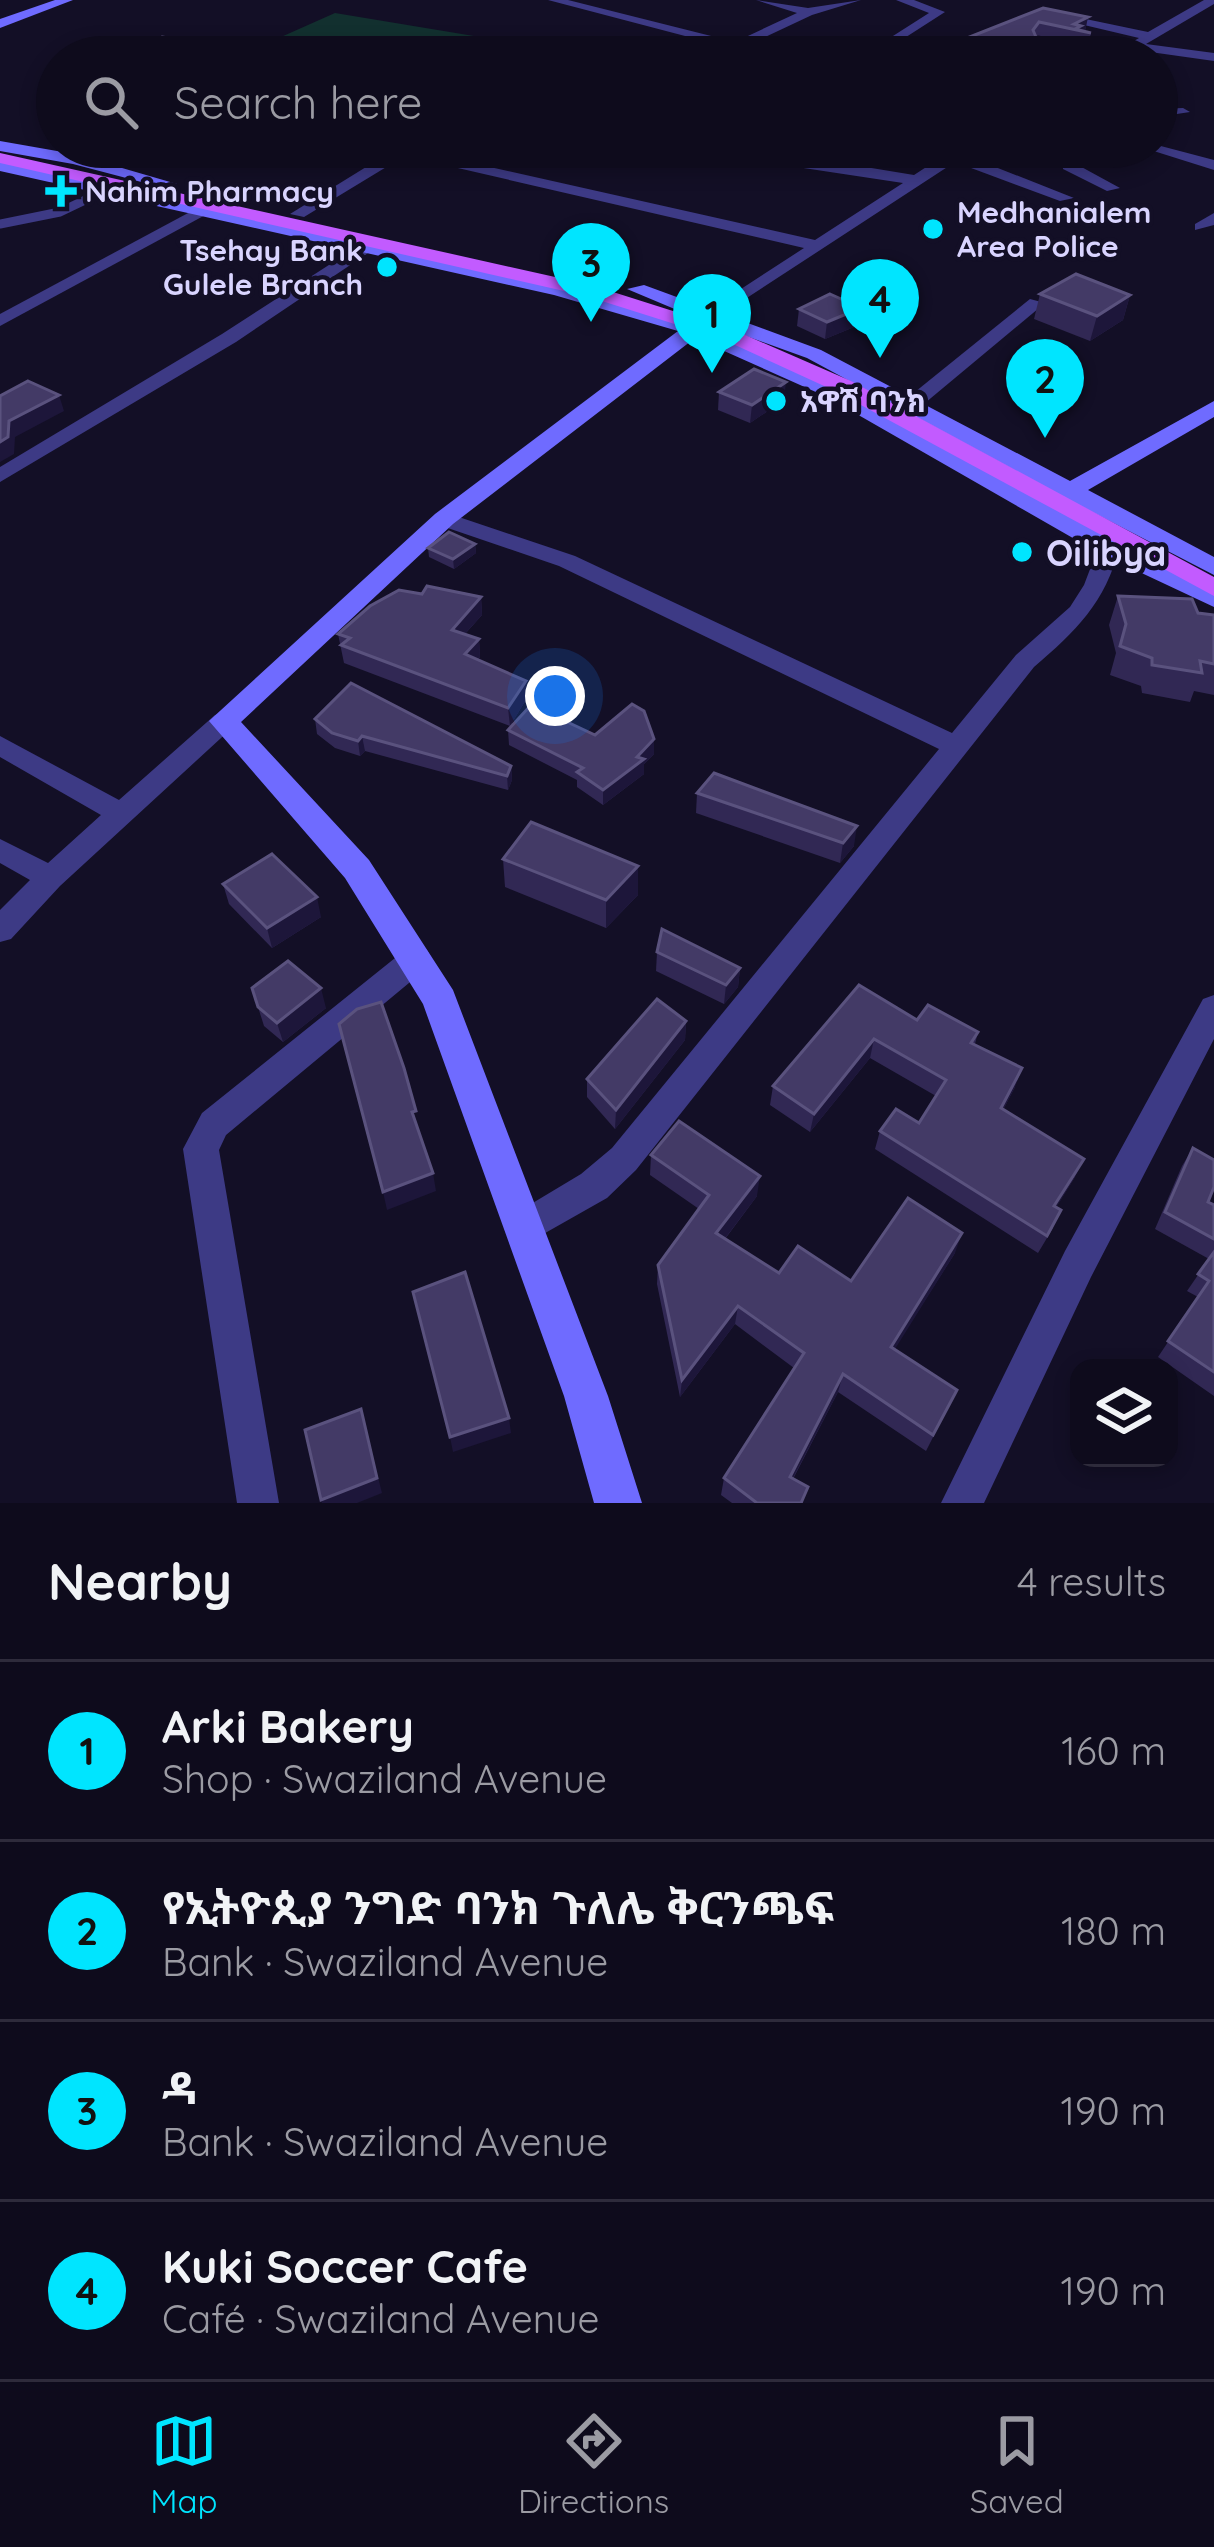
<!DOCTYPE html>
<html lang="en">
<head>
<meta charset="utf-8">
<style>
	:root { --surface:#0e0b1c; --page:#171425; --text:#f1f3f6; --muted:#9b9ba3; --line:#2e2b3b; --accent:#00e5ff }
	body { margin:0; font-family:Quicksand,"Noto Sans Ethiopic",sans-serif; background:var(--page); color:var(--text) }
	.controls { position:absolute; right:36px; bottom:36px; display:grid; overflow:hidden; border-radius:24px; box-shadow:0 6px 18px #0003 }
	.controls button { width:108px; height:108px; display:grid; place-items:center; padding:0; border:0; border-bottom:3px solid var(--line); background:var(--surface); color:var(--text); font:60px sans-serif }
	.you { position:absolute; left:555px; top:696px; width:42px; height:42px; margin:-30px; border:9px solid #fff; border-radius:50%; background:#1a73e8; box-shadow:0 0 0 18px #1a73e833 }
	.badge { display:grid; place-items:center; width:78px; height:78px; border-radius:50%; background:var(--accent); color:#111; font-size:39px; font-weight:700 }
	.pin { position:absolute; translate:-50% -99px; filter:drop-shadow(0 3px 6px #0008) }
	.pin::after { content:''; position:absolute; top:63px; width:42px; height:36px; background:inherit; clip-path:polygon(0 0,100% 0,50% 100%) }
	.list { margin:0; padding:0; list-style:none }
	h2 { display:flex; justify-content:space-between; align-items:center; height:156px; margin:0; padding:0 48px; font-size:51px }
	h2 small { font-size:39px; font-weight:400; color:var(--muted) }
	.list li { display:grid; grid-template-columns:78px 1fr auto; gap:36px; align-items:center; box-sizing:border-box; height:180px; padding:0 48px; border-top:3px solid var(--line) }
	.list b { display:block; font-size:45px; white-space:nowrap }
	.list p { margin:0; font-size:39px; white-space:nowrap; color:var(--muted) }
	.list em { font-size:39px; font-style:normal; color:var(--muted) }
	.icon { flex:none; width:66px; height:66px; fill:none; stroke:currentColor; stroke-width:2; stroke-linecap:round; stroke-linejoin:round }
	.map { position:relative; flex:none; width:1214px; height:1503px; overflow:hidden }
	.search { position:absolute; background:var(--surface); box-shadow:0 6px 18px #0003; left:36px; right:36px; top:36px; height:132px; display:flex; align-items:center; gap:30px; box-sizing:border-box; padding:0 42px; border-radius:66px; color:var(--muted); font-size:45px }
	.sheet { height:876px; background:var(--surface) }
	nav { display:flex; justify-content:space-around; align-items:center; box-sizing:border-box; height:168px; border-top:3px solid var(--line); background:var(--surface); font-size:33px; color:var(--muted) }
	nav a { display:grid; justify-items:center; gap:6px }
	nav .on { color:var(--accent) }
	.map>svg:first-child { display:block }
	.green { fill:#12302f }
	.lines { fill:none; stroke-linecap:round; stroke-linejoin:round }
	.lane { stroke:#3d3a85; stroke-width:9 }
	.street { fill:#3d3a85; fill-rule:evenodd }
	.secondary { fill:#6f6bff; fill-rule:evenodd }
	.primary { fill:#c25bff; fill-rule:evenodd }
	.wall { fill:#312854 }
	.shaded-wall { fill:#1d163a }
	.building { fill:#433a66; stroke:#5a527e; stroke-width:3 }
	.poi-dot { fill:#00e5ff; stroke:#130f26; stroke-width:4.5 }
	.labels { text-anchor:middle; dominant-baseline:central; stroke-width:9; stroke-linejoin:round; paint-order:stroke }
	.far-poi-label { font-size:30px; font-weight:bold; fill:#d9d4ff; stroke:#130f26; text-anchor:start }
	.poi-label { font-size:36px; font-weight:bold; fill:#d9d4ff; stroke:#130f26; text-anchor:start }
</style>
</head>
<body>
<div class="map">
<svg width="1214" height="1503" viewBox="0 0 1214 1503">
	<rect width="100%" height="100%" fill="#130f26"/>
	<polygon class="green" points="335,13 504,41 479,57 267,57 245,53"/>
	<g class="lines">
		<polyline class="lane" points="0,224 60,212 104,191"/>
		<g class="street">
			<polygon points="548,0 568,0 735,42 797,13 756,0 808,8 861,0 812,15 748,45 786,57 765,57"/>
			<polygon points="896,0 914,0 945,12 875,57 860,57 929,13"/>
			<polygon points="1204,0 1214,0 1214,4 1146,44 1214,53 1214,61 1136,50 1124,57 1085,57 1032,43 1038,39 1109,56 1139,38 1046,16 1052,12 1148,32"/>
			<polygon points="1157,109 1183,108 1190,112 1157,117"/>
			<polygon points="1157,145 1214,160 1214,170 1141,147"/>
			<polygon points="720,147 744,147 914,175 957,147 974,147 965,155 1074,198 1060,201 955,162 707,324 701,323 701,315 804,248 423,160 388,166 304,217 290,214 379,159 423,152 815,240 903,183 777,164"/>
			<polygon points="1037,147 1075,152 1076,164 1120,188 1107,191 1063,169 1062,157"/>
			<polygon points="203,205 209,207 209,213 0,326 0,314"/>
			<polygon points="1214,213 1214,225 1195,230 1195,224"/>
			<polygon points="363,243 377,247 236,342 0,482 0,467 222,334"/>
			<polygon points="1030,299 1045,303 919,408 905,408 905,400"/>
			<path d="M444,512l131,44 377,177 64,-78 54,-48 14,-22 16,-42 8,-2 11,7c-13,54 -44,84 -85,119l-398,503 -29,28 -83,47 -13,-5 -5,-12 5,-12 70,-42 31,-26 327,-399 -380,-183 -123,-42 -3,-5z"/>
			<polygon points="224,712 237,721 233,727 60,886 11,939 0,942 0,910 30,880 0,863 0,839 48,863 101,815 0,757 0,736 119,800 215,715"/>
			<polygon points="416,946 427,950 432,959 427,968 226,1135 219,1150 279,1503 237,1503 183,1149 202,1113 405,950"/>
			<polygon points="1214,995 1214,1039 1091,1277 984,1503 941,1503 1065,1251 1203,999"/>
		</g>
		<g class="secondary">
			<polygon points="55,0 73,0 0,28 0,19"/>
			<polygon points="0,141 74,154 177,184 168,189 73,164 0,151"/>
			<polygon points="0,161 559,284 690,322 696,318 627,289 644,285 821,350 1070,481 1214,401 1214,417 1088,490 1214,557 1214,575 1071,501 1049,503 1046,498 1053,491 807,358 713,324 707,329 843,387 1117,543 1214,589 1214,607 1099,553 827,397 695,338 453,524 241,722 369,860 453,990 608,1396 642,1503 594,1503 564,1396 423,1004 345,878 209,721 435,514 678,331 554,295 0,171"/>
		</g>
		<polygon class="primary" points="0,153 591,285 736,331 851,381 1214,577 1214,596 835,391 722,339 586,296 0,163"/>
	</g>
	<g class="wall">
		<polygon points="1043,8 1088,17 1085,31 1091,33 1088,46 1036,35 919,57"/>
		<polygon points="57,78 57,103 50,81"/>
		<polygon points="1040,294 1130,295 1123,320 1090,341 1034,319"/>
		<polygon points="861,308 859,325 825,339 797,326 799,309"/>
		<polygon points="719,392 784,400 750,423 718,410"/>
		<polygon points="475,544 476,553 454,569 429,557 428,548"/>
		<polygon points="422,594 481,597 482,615 465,634 479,639 480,657 478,660 526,681 527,698 510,726 344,663 338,634"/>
		<polygon points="1118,596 1214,615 1214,695 1194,691 1190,702 1142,693 1141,686 1110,675 1116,653 1109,625"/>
		<polygon points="315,719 511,766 512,780 508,790 365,751 360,756 335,748 317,734"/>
		<polygon points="508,730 654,739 654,754 644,764 644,774 603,805 577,787 577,780 509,745"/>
		<polygon points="697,793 854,846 840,863 696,813"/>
		<polygon points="503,859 638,895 606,928 505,887"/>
		<polygon points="223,884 321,917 272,948 229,904"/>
		<polygon points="657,952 740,968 738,987 724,1004 656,971"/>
		<polygon points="252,988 326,1008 283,1042 264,1026"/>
		<polygon points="917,1020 978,1032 975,1044 1015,1087 1003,1110 1075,1177 1056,1207 1053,1228 1038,1253 875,1149 880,1131 919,1123 936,1096 870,1058 810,1132 770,1105 773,1086"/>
		<polygon points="686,1021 685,1040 615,1129 587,1097 587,1079"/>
		<polygon points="1193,1148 1208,1202 1214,1205 1214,1396 1158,1357 1198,1297 1187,1291 1209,1259 1155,1229 1182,1166"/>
		<polygon points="651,1155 757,1196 725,1239 779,1273 851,1281 955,1253 894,1349 957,1390 926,1451 838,1392 793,1479 803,1503 732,1503 721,1495 724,1478 794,1368 735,1324 680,1397 657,1284 658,1265 699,1209 650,1175"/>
	</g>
	<g class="shaded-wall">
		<polygon points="1088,17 1085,31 1073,29 1074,24"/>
		<polygon points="1071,44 1069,57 1050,57"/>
		<polygon points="1130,295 1123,320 1090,341 1097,316"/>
		<polygon points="861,308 859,325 825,339 827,322"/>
		<polygon points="786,382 784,400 750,423 752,405"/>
		<polygon points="59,395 64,411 15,437 14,454 0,462 0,442 9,421"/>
		<polygon points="475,544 476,553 454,569 453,559"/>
		<polygon points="481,597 482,615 453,647 452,630"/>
		<polygon points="479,639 480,657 466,672 465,654"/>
		<polygon points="526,681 527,698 510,726 508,708"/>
		<polygon points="362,736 365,751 360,756 358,741"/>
		<polygon points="654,739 654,754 644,764 644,774 603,805 603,790"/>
		<polygon points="511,766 512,780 508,790 507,776"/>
		<polygon points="857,826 854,846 840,863 843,843"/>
		<polygon points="638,866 638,895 606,928 606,900"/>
		<polygon points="317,897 321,917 272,948 267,928"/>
		<polygon points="740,968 738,987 724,1004 726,985"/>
		<polygon points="321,988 326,1008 283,1042 277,1023"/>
		<polygon points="686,1021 685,1040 615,1129 616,1110"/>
		<polygon points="874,1039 870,1058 810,1132 814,1114"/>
		<polygon points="1022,1068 1015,1087 994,1127 1001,1108"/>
		<polygon points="1084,1159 1075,1177 1046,1224 1054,1206"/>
		<polygon points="433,1173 436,1191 387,1210 383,1192"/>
		<polygon points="760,1176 757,1196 714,1253 716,1233"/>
		<polygon points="962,1233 955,1253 885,1365 891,1347"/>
		<polygon points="738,1306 735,1324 680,1397 682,1380"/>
		<polygon points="843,1374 838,1392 785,1493 790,1477"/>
		<polygon points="361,1409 382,1493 357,1503 322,1503 321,1500"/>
		<polygon points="509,1418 511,1433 453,1452 450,1437"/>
	</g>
	<g class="building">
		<polygon points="1043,8 1088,17 1074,24 1081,26 1075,29 1091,33 1039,22 1033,30 1036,37 1071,44 1050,57 919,57"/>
		<polygon points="162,37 284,57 101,57 106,54 116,56"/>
		<polygon points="1076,274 1130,295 1097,316 1040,294"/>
		<polygon points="830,294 861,308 827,322 799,309"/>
		<polygon points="754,369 786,382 752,405 719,392"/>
		<polygon points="28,381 59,395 9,421 8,437 0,442 0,396"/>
		<polygon points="449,532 475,544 453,559 428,548"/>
		<polygon points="427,586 481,597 452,630 479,639 465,654 526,681 508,708 341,645 350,638 338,634 370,606 399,590 422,594"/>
		<polygon points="1118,596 1192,599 1198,613 1214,615 1214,664 1200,661 1202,673 1152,665 1152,658 1120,646 1126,624"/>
		<polygon points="351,683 511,766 507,776 362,736 358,741 332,733 315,719"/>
		<polygon points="632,704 644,711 654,739 637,757 644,759 603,790 577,772 583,768 508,730 531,705 595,735"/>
		<polygon points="714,773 857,826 843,843 697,793"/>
		<polygon points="531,822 638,866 606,900 503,859"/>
		<polygon points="272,854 317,897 267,928 223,884"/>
		<polygon points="662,929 740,968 726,985 657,952"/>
		<polygon points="288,961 321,988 277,1023 258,1007 252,988"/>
		<polygon points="859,985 917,1020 928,1005 978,1032 971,1043 1022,1068 1001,1108 1084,1159 1054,1206 1061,1210 1047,1236 880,1131 896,1109 919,1123 946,1080 874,1039 814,1114 773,1086"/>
		<polygon points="657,999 686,1021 616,1110 587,1079"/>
		<polygon points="381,1002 404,1068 416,1111 412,1112 433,1173 383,1192 339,1024 357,1009"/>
		<polygon points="679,1121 760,1176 716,1233 779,1273 798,1246 851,1281 908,1198 962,1233 891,1347 957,1390 933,1435 843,1374 790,1477 808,1487 801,1503 757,1503 724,1478 804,1353 738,1306 682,1380 658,1265 709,1195 651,1155"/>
		<polygon points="1193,1148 1214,1160 1214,1187 1208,1202 1214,1205 1214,1239 1165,1212"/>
		<polygon points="1214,1252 1214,1372 1168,1341 1209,1281 1198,1274"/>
		<polygon points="465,1272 509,1418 450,1437 413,1292"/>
		<polygon points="361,1409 377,1478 321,1500 305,1430"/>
	</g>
	<g class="poi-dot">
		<path d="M55 173h12v12h12v12h-12v12h-12v-12h-12v-12h12z"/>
		<circle cx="933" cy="229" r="12"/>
		<circle cx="387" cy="267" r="12"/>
		<circle cx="776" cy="401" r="12"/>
		<circle cx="1022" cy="552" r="12"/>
	</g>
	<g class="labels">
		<g class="far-poi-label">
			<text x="85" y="191">Nahim Pharmacy</text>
			<text x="957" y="212">Medhanialem<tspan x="957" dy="34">Area Police</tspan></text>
			<text x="363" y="250" text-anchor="end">Tsehay Bank<tspan x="363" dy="34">Gulele Branch</tspan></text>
			<text x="800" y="401">አዋሽ ባንክ</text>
		</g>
		<g class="poi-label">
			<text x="1046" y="552">Oilibya</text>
		</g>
	</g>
</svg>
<div class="controls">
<button><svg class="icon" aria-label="layers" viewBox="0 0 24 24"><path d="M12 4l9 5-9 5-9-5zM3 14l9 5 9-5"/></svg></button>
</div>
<div class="you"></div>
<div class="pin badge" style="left:712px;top:373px">1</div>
<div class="pin badge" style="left:1045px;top:438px">2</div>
<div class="pin badge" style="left:591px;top:322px">3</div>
<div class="pin badge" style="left:880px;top:358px">4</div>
<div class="search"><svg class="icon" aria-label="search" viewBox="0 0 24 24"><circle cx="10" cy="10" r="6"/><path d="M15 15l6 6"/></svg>Search here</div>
</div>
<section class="sheet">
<h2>Nearby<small>4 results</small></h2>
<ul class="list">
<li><span class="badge">1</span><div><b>Arki Bakery</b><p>Shop · Swaziland Avenue</p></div><em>160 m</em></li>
<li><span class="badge">2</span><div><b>የኢትዮጲያ ንግድ ባንክ ጉለሌ ቅርንጫፍ</b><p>Bank · Swaziland Avenue</p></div><em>180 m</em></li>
<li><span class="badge">3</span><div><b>ዳ</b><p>Bank · Swaziland Avenue</p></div><em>190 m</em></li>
<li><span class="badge">4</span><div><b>Kuki Soccer Cafe</b><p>Café · Swaziland Avenue</p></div><em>190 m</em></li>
</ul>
</section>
<nav>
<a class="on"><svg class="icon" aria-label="map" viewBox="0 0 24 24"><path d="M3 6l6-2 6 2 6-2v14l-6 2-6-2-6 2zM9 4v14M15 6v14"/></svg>Map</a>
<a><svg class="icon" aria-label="directions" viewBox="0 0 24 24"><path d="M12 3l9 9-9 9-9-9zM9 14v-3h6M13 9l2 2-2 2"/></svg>Directions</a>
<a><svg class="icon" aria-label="saved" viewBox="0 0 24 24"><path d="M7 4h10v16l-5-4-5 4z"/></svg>Saved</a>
</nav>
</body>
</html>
